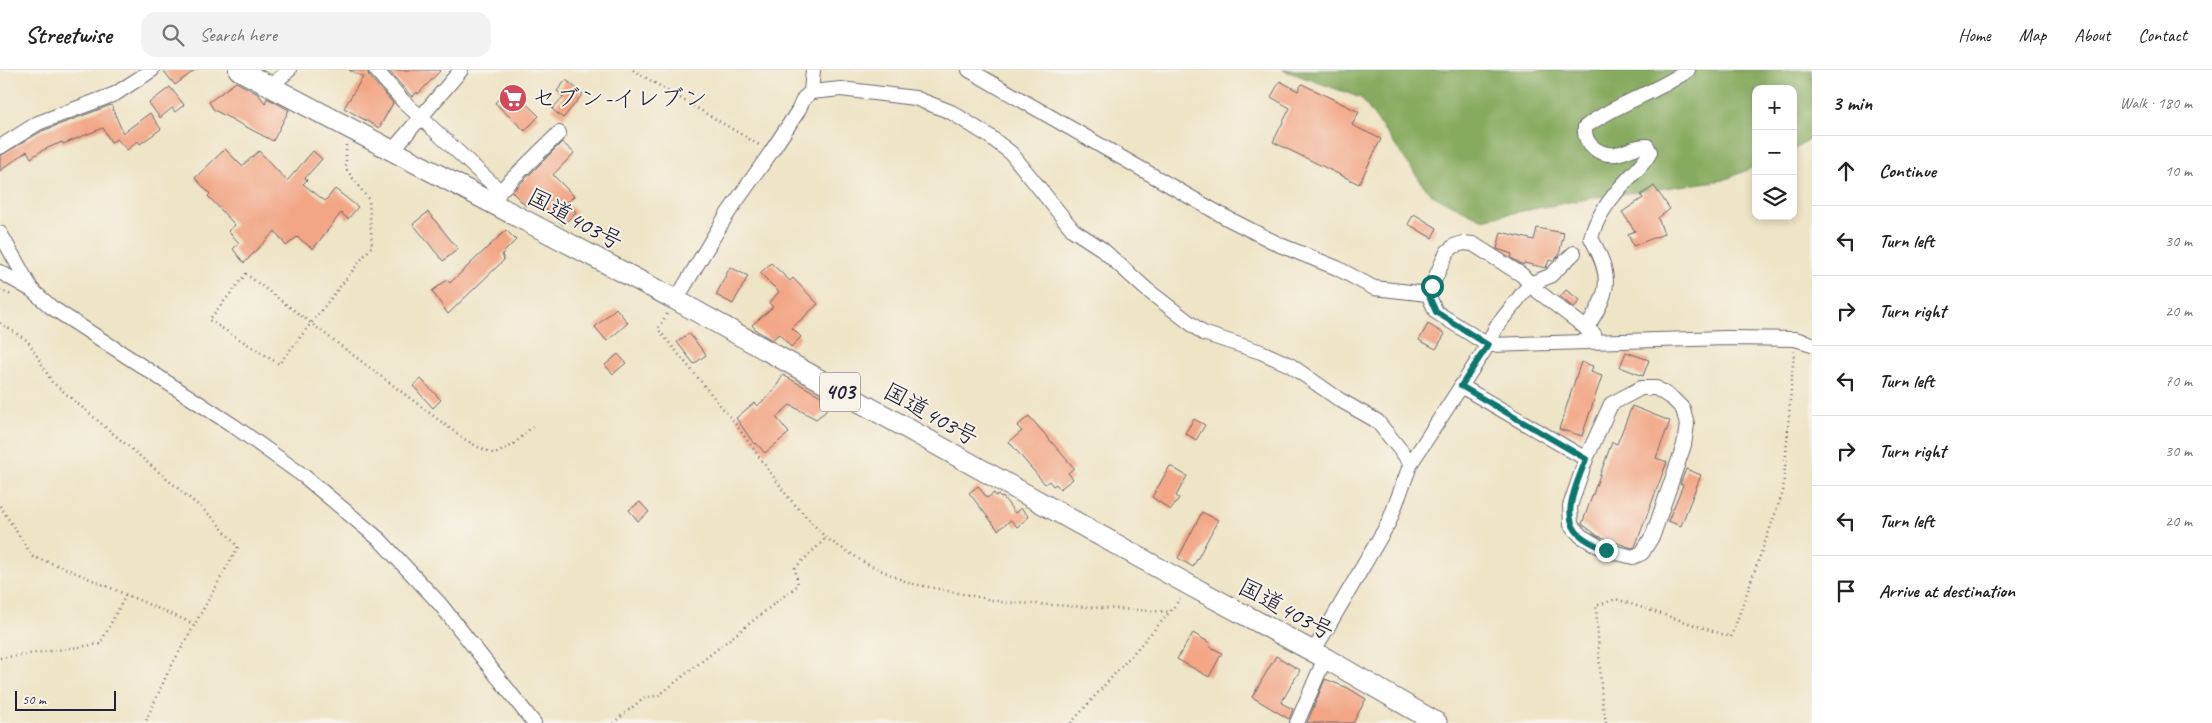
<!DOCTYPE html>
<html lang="en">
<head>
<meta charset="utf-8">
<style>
	:root { --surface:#fff; --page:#f2f2f2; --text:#222; --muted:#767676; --line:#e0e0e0 }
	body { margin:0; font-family:Caveat,"Klee One",sans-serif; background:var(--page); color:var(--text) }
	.controls { position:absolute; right:15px; top:15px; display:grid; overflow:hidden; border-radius:10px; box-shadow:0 2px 8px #0003 }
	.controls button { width:45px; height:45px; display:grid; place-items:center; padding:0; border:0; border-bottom:1px solid var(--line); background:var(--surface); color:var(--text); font:25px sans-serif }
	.scale { position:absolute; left:15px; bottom:12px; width:101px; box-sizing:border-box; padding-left:5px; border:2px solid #22223b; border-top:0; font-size:14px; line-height:18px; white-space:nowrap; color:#22223b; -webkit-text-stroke:4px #f7f3e8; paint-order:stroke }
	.stop { position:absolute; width:15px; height:15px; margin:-11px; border:4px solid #0f766e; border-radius:50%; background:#fff }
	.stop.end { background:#0f766e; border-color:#fff; box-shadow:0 1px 5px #0008 }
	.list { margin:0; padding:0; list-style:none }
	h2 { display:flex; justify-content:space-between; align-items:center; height:65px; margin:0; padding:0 20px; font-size:21px }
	h2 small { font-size:16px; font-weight:400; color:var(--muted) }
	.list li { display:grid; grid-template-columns:32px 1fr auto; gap:15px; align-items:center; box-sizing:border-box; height:70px; padding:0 20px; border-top:1px solid var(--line) }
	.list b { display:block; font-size:19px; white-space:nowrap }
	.list em { font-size:16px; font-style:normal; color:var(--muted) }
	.icon { flex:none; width:28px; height:28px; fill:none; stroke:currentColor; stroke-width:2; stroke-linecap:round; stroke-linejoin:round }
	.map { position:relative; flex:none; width:1812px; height:653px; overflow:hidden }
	header { display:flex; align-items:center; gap:30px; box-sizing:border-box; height:70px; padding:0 25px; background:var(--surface); border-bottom:1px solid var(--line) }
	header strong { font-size:24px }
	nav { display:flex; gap:28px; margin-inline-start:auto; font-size:18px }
	.search { width:350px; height:45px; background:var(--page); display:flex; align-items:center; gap:12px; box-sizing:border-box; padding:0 18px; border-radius:15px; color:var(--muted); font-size:19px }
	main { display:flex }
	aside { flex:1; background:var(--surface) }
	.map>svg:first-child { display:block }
	.forest { fill:#86aa5f; stroke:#54664d }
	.building { fill:#f2a685 }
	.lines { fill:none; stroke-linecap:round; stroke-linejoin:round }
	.minor-casing { stroke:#69666c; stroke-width:16 }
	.highway-casing { stroke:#69666c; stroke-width:22 }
	.path { stroke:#69666c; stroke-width:2.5; stroke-dasharray:1 4; stroke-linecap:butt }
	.minor { stroke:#fff; stroke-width:14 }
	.highway { stroke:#fff; stroke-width:20 }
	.route { stroke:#0f766e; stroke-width:6 }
	.labels { text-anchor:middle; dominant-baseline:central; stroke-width:4; stroke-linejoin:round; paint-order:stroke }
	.shield { fill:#f7f3e8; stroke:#62616f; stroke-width:1 }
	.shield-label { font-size:22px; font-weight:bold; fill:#22223b }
	.poi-label { font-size:24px; fill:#22223b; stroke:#f7f3e8; text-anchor:start }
	.street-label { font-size:24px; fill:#22223b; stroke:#f7f3e8 }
</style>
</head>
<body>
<header>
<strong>Streetwise</strong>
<div class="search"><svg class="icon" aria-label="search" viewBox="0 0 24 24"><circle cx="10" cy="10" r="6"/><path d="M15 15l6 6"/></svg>Search here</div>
<nav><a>Home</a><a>Map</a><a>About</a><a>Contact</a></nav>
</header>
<main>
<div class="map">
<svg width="1812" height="653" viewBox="0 0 1812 653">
	<rect width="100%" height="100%" fill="#f7f3e8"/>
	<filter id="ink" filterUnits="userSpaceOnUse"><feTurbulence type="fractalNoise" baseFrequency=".02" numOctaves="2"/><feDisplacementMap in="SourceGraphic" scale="10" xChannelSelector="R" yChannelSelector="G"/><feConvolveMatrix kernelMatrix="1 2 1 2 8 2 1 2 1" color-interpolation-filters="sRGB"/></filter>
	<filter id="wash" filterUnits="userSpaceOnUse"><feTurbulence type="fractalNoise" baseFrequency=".0096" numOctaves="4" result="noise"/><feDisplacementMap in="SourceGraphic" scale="20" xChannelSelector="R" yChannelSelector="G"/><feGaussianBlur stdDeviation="1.12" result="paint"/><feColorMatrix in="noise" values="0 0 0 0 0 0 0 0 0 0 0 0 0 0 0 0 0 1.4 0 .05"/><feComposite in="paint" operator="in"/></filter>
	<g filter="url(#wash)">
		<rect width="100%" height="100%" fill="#eee4c6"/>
		<polygon class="forest" points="1283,0 1812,0 1812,66 1793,81 1793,19 1756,19 1756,96 1724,110 1597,127 1481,149 1430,124 1361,28"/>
		<g id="blocks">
			<g class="building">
				<polygon points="163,0 195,0 175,15"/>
				<polygon points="349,0 367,0 369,6 393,33 379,58 344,38 363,7"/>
				<polygon points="388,0 441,0 418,24 417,22 412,27"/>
				<polygon points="566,10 583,24 563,48 552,39 564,26 557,21"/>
				<polygon points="1280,11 1298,21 1302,14 1359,42 1352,55 1381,69 1359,114 1273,72 1290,38 1271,27"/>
				<polygon points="236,12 258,24 265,33 267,28 289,40 273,71 214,40 209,32"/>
				<polygon points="170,17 184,35 175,42 172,38 160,48 149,33"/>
				<polygon points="509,17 539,46 525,61 495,33"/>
				<polygon points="111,35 123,63 150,43 161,59 140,74 138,71 127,80 117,69 111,72 103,58 63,74 62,72 43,80 31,88 27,81 0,101 0,86 42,61"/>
				<polygon points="562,72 574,83 553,105 574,126 567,133 576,142 563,155 534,128 526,136 512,122"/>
				<polygon points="225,79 242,96 259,81 287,111 313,81 322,89 305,108 307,110 303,114 325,131 335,119 358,137 348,149 341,143 313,179 297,167 286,176 275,161 244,193 233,179 239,173 228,161 235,155 208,126 210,124 195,108"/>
				<polygon points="1654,116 1670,139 1658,148 1664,164 1633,176 1628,164 1635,161 1622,142 1643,128 1641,125"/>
				<polygon points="428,142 458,179 443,191 413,154"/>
				<polygon points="1414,144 1437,158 1432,168 1408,154"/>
				<polygon points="1537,158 1564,163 1559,185 1553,191 1549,190 1546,198 1524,193 1523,195 1511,188 1512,184 1497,179 1501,162 1534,170"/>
				<polygon points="506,160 516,170 502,184 504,190 448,244 432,221 447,210 450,213"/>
				<polygon points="771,193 790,211 793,208 818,234 792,258 801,267 791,277 779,264 772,270 757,261 752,255 773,237 769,233 779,222 760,203"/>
				<polygon points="730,197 748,206 733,234 716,225"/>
				<polygon points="1566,220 1580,230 1574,238 1560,227"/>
				<polygon points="616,238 628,253 607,271 595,257"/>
				<polygon points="1428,254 1445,264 1436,279 1419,270"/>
				<polygon points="689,263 706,285 694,294 677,272"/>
				<polygon points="1626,282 1649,290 1643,306 1620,297"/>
				<polygon points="618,284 626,293 613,304 605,295"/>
				<polygon points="1581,292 1593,296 1591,302 1602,306 1582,366 1559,359"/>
				<polygon points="783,305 830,331 825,342 816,349 790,335 776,347 789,363 765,383 756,373 754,374 736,348 754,333 757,336 773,322"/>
				<polygon points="421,309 441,330 433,338 413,316"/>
				<polygon points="1632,336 1670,351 1656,388 1667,392 1635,477 1632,478 1598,466 1582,454 1612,372 1617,374"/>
				<polygon points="1029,346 1074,398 1068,403 1073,409 1060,419 1056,414 1053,416 1049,411 1045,414 1009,372 1022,361 1017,356"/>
				<polygon points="1194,349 1205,355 1196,370 1185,363"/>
				<polygon points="1170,396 1187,406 1176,426 1179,428 1171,440 1152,427"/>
				<polygon points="1686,399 1701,405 1681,456 1668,451 1683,415 1680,414"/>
				<polygon points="978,416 987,428 994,423 996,426 998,425 1001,428 1003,427 1015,443 1021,438 1029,447 1017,457 1011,450 998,460 969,423"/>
				<polygon points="640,432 649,442 638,451 629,440"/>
				<polygon points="1202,442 1218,450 1193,497 1178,488"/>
				<polygon points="1193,563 1210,573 1209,576 1222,583 1209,607 1177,589"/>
				<polygon points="1276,586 1300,600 1281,633 1293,639 1289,649 1252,627"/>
				<polygon points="1325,609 1348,618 1366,629 1353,653 1307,653"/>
			</g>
		</g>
	</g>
	<g filter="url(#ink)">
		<use href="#blocks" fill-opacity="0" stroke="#69666c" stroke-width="1"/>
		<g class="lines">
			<defs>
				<g id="minor">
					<polyline points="376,0 403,31 500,121"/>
					<polyline points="969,0 1225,147 1280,175 1337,198 1374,218 1428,224 1436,242 1488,275 1727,268 1795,269 1812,274"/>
					<polyline points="271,16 289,0"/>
					<polyline points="811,22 841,19 915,28 951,42 989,66 1011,83 1073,160 1102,179 1146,219 1203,263 1261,282 1290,295 1340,330 1377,351 1411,393"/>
					<polyline points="0,77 38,53 115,24 152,0"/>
					<polyline points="392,81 461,0"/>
					<polyline points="496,129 500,121 559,63"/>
					<polyline points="0,163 32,220"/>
					<polyline points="0,202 32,220 51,237 234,356 305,407 380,470 440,534 534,653"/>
					<polyline points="1428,224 1447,182 1454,176 1463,173 1473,174 1522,205 1536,220 1594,264"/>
					<polyline points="676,230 726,146 771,82 798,41 804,28 811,22 813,0"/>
					<path d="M1586,259c24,-38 27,-51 5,-91 5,-22 21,-42 37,-59 8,-8 17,-16 22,-27l-3,-6c-14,0 -19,6 -31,8 -17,2 -33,-10 -31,-27 32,-24 71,-34 103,-57"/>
					<polyline points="1461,316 1586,389"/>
					<polygon points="1641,318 1656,318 1673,329 1683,339 1687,354 1684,375 1653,465 1642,483 1633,487 1605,480 1581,466 1571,455 1570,436 1586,389 1611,334"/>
					<polyline points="1313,582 1389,452 1411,393 1488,275 1496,257 1530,214 1550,206 1574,183"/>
					<polyline points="1297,653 1325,588"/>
				</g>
				<polyline id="highway" points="239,0 676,230 1191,516 1325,588 1437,653"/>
			</defs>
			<use href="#minor" class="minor-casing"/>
			<use href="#highway" class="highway-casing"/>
			<g class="path">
				<polyline points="633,0 759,75"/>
				<polyline points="346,75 346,99 369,130 372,176 279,294 209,250 246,204 464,369 480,378 495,384 513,375 533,356"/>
				<polyline points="0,220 11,225"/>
				<polyline points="667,244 658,259 734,352 788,427 826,468 867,494 909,513 1002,532 1170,542 1180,529"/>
				<polyline points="0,253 28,271 52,312 212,447 238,477 168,602 145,653"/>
				<polyline points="0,436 33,487 60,496 194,554"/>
				<polyline points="0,588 100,574 126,525"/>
				<polyline points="613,653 645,627 658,626 798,515 795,498 826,468"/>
				<polyline points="1071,653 1170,542"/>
				<polyline points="1606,653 1602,631 1596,536 1616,529 1731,567 1783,422 1794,281"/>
			</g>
			<use href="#minor" class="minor"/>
			<use href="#highway" class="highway"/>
		</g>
	</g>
	<g class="lines" filter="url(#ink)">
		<path class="route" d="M1432,216l-4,8 8,18 52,33 -27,41 125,73c-8,23 -28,59 -5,77 7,6 17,10 25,14"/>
	</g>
	<defs>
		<symbol id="supermarket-disc" viewBox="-11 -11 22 22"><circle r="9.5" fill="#d1495b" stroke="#f7f3e8"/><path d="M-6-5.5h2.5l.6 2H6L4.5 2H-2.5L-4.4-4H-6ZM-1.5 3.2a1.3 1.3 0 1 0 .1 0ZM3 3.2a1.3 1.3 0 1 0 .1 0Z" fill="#fff"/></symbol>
	</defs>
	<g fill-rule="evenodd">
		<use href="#supermarket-disc" x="497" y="12" width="32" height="32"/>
	</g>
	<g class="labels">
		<rect class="shield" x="820" y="302.5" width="40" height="39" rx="4"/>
		<g class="shield-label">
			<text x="840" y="322">403</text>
		</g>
		<g class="poi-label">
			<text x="532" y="28">セブン-イレブン</text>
		</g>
		<g class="street-label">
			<text transform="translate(575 149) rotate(28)">国道403号</text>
			<text transform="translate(931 344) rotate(29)">国道403号</text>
			<text transform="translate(1286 539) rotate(28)">国道403号</text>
		</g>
	</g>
</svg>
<div class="controls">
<button>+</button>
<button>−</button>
<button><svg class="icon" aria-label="layers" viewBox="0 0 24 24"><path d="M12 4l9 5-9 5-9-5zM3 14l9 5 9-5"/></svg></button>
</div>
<div class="scale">50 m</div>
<div class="stop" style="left:1432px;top:216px"></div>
<div class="stop end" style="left:1606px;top:480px"></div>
</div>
<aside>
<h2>3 min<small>Walk · 180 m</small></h2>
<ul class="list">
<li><svg class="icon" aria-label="ahead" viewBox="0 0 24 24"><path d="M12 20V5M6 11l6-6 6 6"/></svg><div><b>Continue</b></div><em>10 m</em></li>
<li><svg class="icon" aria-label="left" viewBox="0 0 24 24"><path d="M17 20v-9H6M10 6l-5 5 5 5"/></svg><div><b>Turn left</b></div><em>30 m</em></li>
<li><svg class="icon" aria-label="right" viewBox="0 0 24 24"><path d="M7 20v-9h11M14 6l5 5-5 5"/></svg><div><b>Turn right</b></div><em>20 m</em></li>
<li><svg class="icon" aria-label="left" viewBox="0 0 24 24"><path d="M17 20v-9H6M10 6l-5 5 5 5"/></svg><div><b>Turn left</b></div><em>70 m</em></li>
<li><svg class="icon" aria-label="right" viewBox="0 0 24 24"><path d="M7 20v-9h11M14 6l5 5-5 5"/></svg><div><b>Turn right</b></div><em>30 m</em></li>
<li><svg class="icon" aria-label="left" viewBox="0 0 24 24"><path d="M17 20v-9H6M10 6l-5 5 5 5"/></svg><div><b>Turn left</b></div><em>20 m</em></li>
<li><svg class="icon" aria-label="arrive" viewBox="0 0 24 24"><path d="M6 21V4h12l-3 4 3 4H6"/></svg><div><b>Arrive at destination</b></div></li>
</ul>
</aside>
</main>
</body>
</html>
